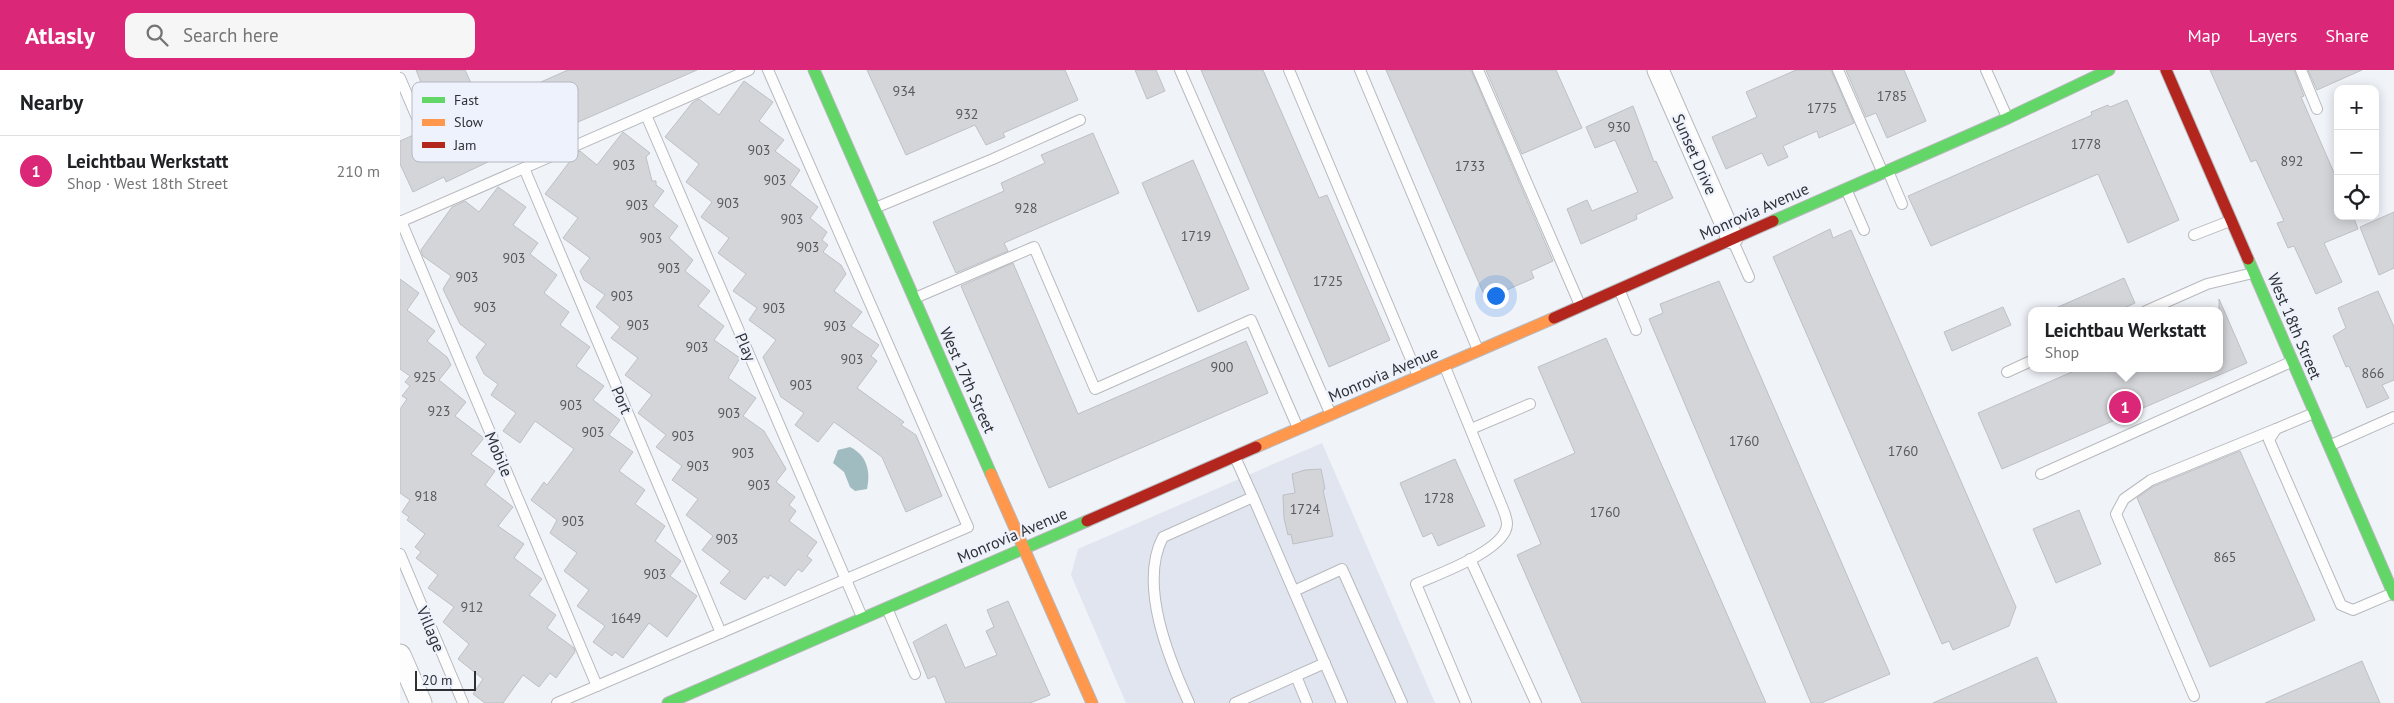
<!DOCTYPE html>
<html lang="en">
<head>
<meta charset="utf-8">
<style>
	:root { --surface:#fff; --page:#f6f6f6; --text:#202124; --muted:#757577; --line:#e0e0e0; --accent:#db2777 }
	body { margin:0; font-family:"PT Sans",sans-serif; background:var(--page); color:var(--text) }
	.controls { position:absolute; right:15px; top:15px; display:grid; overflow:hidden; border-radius:10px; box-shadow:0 2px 12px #0003 }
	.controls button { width:45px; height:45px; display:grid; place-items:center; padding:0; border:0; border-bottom:1px solid var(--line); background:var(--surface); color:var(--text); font:25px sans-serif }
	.scale { position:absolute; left:15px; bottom:12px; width:61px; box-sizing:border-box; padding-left:5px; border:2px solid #2e3034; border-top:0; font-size:14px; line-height:18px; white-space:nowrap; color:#2e3034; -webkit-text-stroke:4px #edf2fc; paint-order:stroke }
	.you { position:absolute; left:1095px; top:225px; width:18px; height:18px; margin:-12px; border:4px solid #fff; border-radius:50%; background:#1a73e8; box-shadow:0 0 0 8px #1a73e833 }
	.badge { display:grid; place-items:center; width:32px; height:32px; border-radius:50%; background:var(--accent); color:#fff; font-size:16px; font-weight:700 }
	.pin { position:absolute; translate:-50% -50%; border:2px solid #fff; box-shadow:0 1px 5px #0006 }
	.popup { position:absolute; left:1628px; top:237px; width:195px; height:65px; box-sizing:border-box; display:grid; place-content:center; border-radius:10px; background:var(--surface); filter:drop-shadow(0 1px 4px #0005); font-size:16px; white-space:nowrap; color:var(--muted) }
	.popup b { font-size:19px; color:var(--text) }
	.popup::after { content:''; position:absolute; left:50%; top:100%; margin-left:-10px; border:10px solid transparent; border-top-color:var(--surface) }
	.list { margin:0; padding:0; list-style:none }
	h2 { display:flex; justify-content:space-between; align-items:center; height:65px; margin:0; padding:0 20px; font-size:21px }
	h2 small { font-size:16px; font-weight:400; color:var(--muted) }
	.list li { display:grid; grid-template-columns:32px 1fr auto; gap:15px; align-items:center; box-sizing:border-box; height:70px; padding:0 20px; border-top:1px solid var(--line) }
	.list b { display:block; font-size:19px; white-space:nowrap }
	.list p { margin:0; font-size:16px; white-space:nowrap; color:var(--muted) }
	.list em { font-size:16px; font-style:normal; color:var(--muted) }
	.icon { flex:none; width:28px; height:28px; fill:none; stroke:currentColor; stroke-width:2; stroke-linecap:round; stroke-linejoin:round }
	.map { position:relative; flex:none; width:1994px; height:633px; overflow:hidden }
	header { display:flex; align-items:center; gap:30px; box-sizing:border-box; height:70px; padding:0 25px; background:var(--accent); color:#fff }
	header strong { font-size:24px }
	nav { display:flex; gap:28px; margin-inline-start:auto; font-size:18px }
	.search { width:350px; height:45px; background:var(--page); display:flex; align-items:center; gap:12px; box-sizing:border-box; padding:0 18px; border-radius:10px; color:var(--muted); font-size:19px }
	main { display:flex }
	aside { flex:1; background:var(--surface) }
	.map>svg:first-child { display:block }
	.built { fill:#e0e5f0 }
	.water { fill:#a0bcc1 }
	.building { fill:#d3d5d9; stroke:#bdc0c4 }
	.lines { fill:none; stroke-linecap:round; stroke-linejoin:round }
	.lane-casing { stroke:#b7b9bd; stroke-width:12 }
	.street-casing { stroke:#b7b9bd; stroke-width:23 }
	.fast-casing { stroke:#b7b9bd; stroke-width:13 }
	.slow-casing { stroke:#b7b9bd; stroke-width:13 }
	.jam-casing { stroke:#b7b9bd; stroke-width:13 }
	.lane { stroke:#fdfdfe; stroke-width:10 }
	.street { stroke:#fdfdfe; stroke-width:21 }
	.fast { stroke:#63d668; stroke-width:11 }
	.slow { stroke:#ff974d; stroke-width:11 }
	.jam { stroke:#b3261e; stroke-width:11 }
	.labels { text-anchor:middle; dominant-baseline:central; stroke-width:4.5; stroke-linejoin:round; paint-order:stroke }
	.number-label { font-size:14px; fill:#57595d }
	.street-label { font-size:16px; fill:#2e3034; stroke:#edf2fc }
	.key { fill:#edf2fc; stroke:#b4b8c0; stroke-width:1 }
	.key-label { font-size:14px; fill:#2e3034 }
</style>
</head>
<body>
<header>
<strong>Atlasly</strong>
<div class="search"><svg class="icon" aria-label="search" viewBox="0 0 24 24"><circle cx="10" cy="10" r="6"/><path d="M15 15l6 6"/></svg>Search here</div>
<nav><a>Map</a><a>Layers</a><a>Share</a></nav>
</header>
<main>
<aside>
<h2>Nearby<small></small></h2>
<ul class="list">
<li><span class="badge">1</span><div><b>Leichtbau Werkstatt</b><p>Shop · West 18th Street</p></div><em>210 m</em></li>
</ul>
</aside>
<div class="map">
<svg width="1994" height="633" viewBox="0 0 1994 633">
	<rect width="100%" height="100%" fill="#f0f3f8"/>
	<polygon class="built" points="922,373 1035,633 726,633 671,505 678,479"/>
	<path class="water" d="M450,377c17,8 21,25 17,42l-12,2 -5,-4 -6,-15 -11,-9 5,-13z"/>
	<g class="building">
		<polygon points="16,0 65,0 73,17 63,21 92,90 46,112 44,107 13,122 0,94 0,71 18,63 24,63 38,55"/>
		<polygon points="168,0 297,0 137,70 127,47 122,49 115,34 120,32 116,23"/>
		<polygon points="467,0 665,0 678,30 603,63 605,67 586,75 575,55 506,85"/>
		<polygon points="735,0 756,0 765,21 747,29"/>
		<polygon points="801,0 863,0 919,128 927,125 990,270 929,297"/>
		<polygon points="986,0 1071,0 1153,191 1131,201 1134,208 1086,229"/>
		<polygon points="1086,0 1156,0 1182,58 1122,84"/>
		<polygon points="1396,0 1431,0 1454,53 1419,68 1417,61 1383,76 1388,87 1368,96 1362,83 1326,99 1312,67 1357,47 1346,22"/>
		<polygon points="1446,0 1504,0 1526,51 1487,68 1476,43 1466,47"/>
		<polygon points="1810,0 1894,0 1904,26 1901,27 1938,112 1938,146 1953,146 1958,159 1924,173 1942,212 1916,224 1894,176 1888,178 1877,153 1884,151 1856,90 1851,92"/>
		<polygon points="1908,0 1962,0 1917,20"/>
		<polygon points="344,11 373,32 359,51 384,70 375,81 400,100 390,115 418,137 410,148 427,162 422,170 428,175 423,182 441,195 446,204 434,221 462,242 451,256 479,275 471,286 477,291 457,318 504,352 501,355 516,365 542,426 506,442 482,387 434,352 418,372 395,355 404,343 381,327 363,287 376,270 349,250 357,238 333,221 346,204 318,183 329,168 301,147 312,132 286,112 299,94 265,67 292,33 299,29 319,45"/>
		<polygon points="1727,30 1779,150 1728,173 1698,104 1531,176 1508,126 1692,45 1691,42 1708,35 1710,37"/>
		<polygon points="1233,36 1254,92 1256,91 1273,128 1236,145 1237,149 1181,174 1167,139 1187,130 1192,141 1238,122 1215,70 1195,78 1186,57"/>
		<polygon points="223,62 250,83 246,87 252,111 256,111 256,115 264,121 253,136 278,156 269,168 293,190 285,201 310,221 298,236 324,256 314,270 340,288 328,308 356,328 343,346 364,361 386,399 376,412 395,427 389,435 396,441 389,451 417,472 407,486 412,490 402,502 398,499 385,516 370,505 368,509 364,506 345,530 320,513 330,501 302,480 313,466 286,445 298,429 272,410 282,396 256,377 266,365 238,343 252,325 225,305 238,288 211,268 220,257 196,237 205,225 184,210 180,201 190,188 163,168 178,148 145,124 177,82 180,81 197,95"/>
		<polygon points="693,63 719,123 604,173 608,181 556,203 533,152 604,121 601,113 645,93 641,85"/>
		<polygon points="793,90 849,219 798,242 742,113"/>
		<polygon points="98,117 126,137 113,155 138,173 130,184 157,205 144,223 169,242 160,255 190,277 176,296 204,316 193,330 220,350 209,365 233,382 219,401 245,420 235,434 265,456 255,471 281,491 270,506 297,526 267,567 249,553 223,588 215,582 212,586 193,572 205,556 177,536 189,520 164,501 177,483 150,463 157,450 131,430 144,412 147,415 174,379 135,351 120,373 103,361 116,343 91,325 98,314 84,304 76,287 86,274 60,254 43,219 51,206 23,186 21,180 52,137 65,131 79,142"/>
		<polygon points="1994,142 1994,198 1979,205 1960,157"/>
		<polygon points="1430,159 1433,168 1451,160 1616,537 1609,556 1553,580 1549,571 1542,574 1373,187"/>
		<polygon points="613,193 678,344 846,271 868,323 649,418 561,216"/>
		<polygon points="1724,208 1735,233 1718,241 1649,241"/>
		<polygon points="0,209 19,223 7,240 35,261 27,271 47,287 51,295 39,310 66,332 55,346 84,368 71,384 95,401 85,415 113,437 98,456 124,474 114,488 142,509 129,525 156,545 147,558 174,578 175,582 156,608 150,603 139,617 123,605 103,633 85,633 73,624 83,609 58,589 69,574 43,552 54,537 28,518 38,505 16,488 21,482 15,477 25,464 7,450 9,447 2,442 10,430 0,423 0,339 7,329 2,326 10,316 5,312 10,306 0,299"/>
		<polygon points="1319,211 1490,604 1421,633 1411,633 1249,249 1263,243 1260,234"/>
		<polygon points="1978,221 1994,257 1994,310 1982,315 1989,328 1967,338 1949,296 1946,297 1933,266 1946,258 1938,238"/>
		<polygon points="1819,229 1847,293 1602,399 1578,343 1681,298 1819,298"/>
		<polygon points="1603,237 1611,255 1552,281 1544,262"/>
		<polygon points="1206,268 1366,633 1182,633 1117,485 1141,474 1114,410 1175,383 1138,297"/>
		<polygon points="1840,381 1915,550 1810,597 1737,428 1754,416"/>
		<polygon points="1055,389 1085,456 1038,476 1032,463 1023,467 1000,413"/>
		<polygon points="921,399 925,419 923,420 933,466 893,474 891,464 888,465 884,448 883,425 895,423 892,404 905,400"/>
		<polygon points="1679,440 1701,494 1656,513 1633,459"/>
		<polygon points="608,531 650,625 630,633 546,633 535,606 528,609 513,572 546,554 565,598 597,585 586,561 594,557 587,540"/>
		<polygon points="1637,587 1657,633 1533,633"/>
		<polygon points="1962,591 1980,633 1865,633"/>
	</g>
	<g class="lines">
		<defs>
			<g id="lane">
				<polyline points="780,0 931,345"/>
				<polyline points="889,0 1018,306"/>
				<polyline points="960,0 1078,280"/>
				<polyline points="1078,0 1180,235"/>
				<polyline points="1438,0 1482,101"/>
				<polyline points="1586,0 1607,47"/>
				<polyline points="1901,0 1917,39"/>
				<polyline points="0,8 21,57"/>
				<polyline points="246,45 462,547"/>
				<polyline points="124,98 321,563"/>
				<polyline points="1488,101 1502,134"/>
				<polyline points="1446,119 1464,160"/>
				<polyline points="475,138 593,89 680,50"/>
				<polyline points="1,151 197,616"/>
				<polyline points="0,152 349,0"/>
				<polyline points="1794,165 1830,151"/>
				<polyline points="1332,169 1349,207"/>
				<polyline points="1219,219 1236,260"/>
				<polyline points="515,228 634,177 695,319 851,250 898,358"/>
				<polyline points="1746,241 1807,214 1853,203"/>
				<path d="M1045,297l58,142c2,5 4,11 4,15 0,26 -71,51 -91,60l50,119"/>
				<polyline points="1607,302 1631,291"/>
				<polyline points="1914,343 1876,359 1869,370 1941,535 1953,540 1993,523"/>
				<polyline points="1071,359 1130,334"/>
				<polyline points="1931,375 1994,347"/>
				<polyline points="1641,404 1891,292"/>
				<polyline points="853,427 942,633"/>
				<polyline points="0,484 63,633"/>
				<polyline points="1070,489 1136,633"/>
				<polyline points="894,521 942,499 1002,633"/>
				<polyline points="487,538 515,604"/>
				<polyline points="896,606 907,633"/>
				<polyline points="1794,626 1716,444 1724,429 1751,410 1876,359"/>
				<polyline points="157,633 568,457 368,0"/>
				<path d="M789,633c-20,-44 -51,-119 -26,-166l90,-40 -18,-40"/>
				<polyline points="835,633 925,593"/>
			</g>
			<g id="street">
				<polyline points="1258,0 1332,168"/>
				<polyline points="0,585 21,633"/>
			</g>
			<g id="fast">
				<polyline points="414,0 591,404"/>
				<polyline points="1373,151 1608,48 1709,0"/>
				<polyline points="1848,189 1994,525"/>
				<polyline points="268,633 687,451"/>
			</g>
			<g id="slow">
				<polyline points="856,377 1154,248"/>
				<polyline points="591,404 692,633"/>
			</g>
			<g id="jam">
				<polyline points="1766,0 1848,189"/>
				<polyline points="1154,248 1373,151"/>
				<polyline points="687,451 856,377"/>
			</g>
		</defs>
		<use href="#lane" class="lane-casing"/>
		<use href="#street" class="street-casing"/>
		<use href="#fast" class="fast-casing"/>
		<use href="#slow" class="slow-casing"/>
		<use href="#jam" class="jam-casing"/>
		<use href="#lane" class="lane"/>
		<use href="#street" class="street"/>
		<use href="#fast" class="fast"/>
		<use href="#slow" class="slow"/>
		<use href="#jam" class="jam"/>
	</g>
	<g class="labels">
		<g class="number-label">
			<text x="504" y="21">934</text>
			<text x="1492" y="26">1785</text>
			<text x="1422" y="38">1775</text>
			<text x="567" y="44">932</text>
			<text x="1219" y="57">930</text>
			<text x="1686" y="74">1778</text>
			<text x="359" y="80">903</text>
			<text x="1892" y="91">892</text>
			<text x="224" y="95">903</text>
			<text x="1070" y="96">1733</text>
			<text x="375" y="110">903</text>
			<text x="328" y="133">903</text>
			<text x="237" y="135">903</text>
			<text x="626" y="138">928</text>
			<text x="392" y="149">903</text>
			<text x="796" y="166">1719</text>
			<text x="251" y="168">903</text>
			<text x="408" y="177">903</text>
			<text x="114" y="188">903</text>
			<text x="269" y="198">903</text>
			<text x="67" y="207">903</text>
			<text x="928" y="211">1725</text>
			<text x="222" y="226">903</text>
			<text x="85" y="237">903</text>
			<text x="374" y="238">903</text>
			<text x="238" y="255">903</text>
			<text x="435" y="256">903</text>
			<text x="297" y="277">903</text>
			<text x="452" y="289">903</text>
			<text x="822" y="297">900</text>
			<text x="1973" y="303">866</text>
			<text x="25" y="307">925</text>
			<text x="401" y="315">903</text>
			<text x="171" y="335">903</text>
			<text x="39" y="341">923</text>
			<text x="329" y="343">903</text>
			<text x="193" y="362">903</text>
			<text x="283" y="366">903</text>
			<text x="1344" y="371">1760</text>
			<text x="1503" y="381">1760</text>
			<text x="343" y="383">903</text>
			<text x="298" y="396">903</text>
			<text x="359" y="415">903</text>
			<text x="26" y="426">918</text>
			<text x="1039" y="428">1728</text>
			<text x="905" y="439">1724</text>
			<text x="1205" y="442">1760</text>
			<text x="173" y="451">903</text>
			<text x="327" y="469">903</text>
			<text x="1825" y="487">865</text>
			<text x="255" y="504">903</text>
			<text x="72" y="537">912</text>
			<text x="226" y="548">1649</text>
		</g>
		<g class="street-label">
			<text transform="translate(1295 84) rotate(66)">Sunset Drive</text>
			<text transform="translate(1354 141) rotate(-24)">Monrovia Avenue</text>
			<text transform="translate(1895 256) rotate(67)">West 18th Street</text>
			<text transform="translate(346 277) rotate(67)">Play</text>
			<text transform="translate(983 304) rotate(-23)">Monrovia Avenue</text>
			<text transform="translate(568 310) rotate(66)">West 17th Street</text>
			<text transform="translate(222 330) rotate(67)">Port</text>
			<text transform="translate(99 384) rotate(67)">Mobile</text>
			<text transform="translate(612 465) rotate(-23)">Monrovia Avenue</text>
			<text transform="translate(31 559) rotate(67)">Village</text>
		</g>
	</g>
	<rect x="12" y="12" width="166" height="80" rx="8" class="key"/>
	<rect x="22" y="27" width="23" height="6" fill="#63d668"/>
	<rect x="22" y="49" width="23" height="7" fill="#ff974d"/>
	<rect x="22" y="72" width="23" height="6" fill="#b3261e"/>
	<g class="key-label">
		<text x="54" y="35">Fast</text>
		<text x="54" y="57">Slow</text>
		<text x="54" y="80">Jam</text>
	</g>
</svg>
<div class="controls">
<button>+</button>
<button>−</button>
<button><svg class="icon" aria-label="locate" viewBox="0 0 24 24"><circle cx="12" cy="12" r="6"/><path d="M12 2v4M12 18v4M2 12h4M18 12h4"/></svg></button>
</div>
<div class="scale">20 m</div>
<div class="you"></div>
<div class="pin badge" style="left:1725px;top:337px">1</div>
<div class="popup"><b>Leichtbau Werkstatt</b>Shop</div>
</div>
</main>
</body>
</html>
